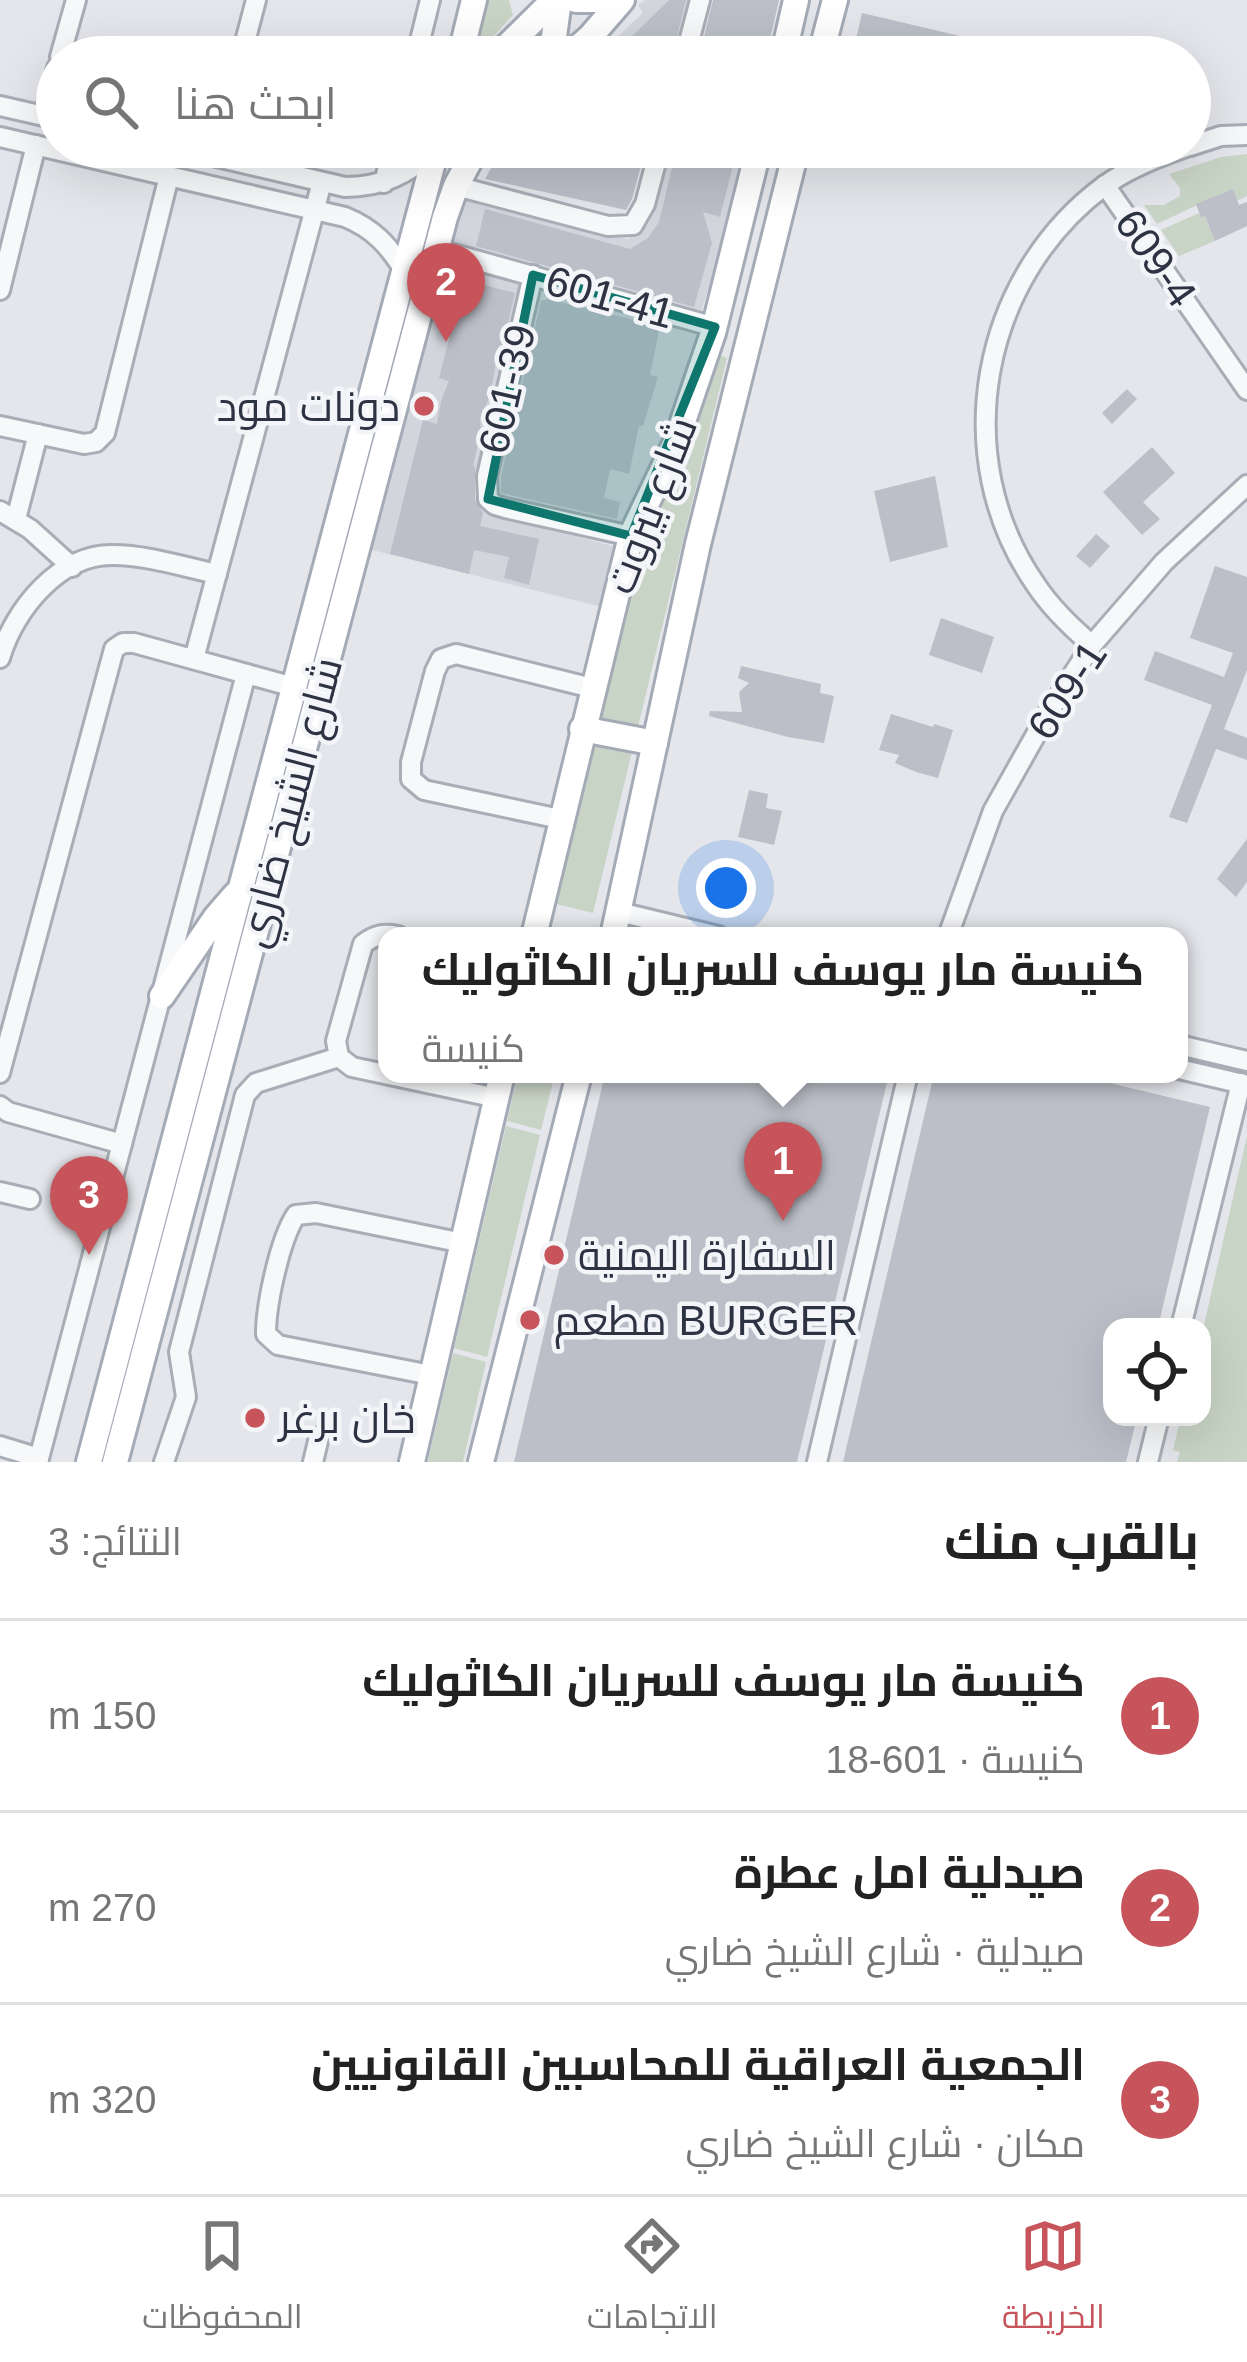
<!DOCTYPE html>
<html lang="ar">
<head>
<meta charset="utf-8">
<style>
	:root { --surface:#fff; --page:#f6f6f6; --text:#222; --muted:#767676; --line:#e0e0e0; --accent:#c6545a }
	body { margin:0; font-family:Arial,Cairo,sans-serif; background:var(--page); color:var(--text); direction:rtl }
	.controls { position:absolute; right:36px; bottom:36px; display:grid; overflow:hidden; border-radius:24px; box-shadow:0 12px 48px #0002 }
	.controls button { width:108px; height:108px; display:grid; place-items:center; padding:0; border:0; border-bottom:3px solid var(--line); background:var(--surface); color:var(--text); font:60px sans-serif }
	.you { position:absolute; left:726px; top:888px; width:42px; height:42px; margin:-30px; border:9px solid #fff; border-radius:50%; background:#1a73e8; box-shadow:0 0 0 18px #1a73e833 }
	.badge { display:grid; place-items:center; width:78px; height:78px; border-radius:50%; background:var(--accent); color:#fff; font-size:39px; font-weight:700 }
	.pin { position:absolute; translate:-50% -99px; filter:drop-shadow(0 3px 6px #0008) }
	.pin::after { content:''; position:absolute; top:63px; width:42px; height:36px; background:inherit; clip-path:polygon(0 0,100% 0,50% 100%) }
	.popup { position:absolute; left:378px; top:927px; width:810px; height:156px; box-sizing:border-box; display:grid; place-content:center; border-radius:24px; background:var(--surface); filter:drop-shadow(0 3px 9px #0005); font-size:39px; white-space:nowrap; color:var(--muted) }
	.popup b { font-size:45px; color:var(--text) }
	.popup::after { content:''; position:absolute; left:50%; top:100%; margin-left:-24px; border:24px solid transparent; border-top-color:var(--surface) }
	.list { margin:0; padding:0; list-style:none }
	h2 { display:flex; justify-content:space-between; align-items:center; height:156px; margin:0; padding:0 48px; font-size:51px }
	h2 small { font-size:39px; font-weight:400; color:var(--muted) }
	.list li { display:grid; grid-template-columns:78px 1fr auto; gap:36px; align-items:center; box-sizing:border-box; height:192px; padding:0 48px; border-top:3px solid var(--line) }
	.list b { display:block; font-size:45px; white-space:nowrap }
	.list p { margin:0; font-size:39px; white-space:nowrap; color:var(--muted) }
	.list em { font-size:39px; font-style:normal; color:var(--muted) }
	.icon { flex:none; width:66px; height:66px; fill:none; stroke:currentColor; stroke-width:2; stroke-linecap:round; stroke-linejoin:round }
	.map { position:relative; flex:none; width:1247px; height:1462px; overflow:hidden; direction:ltr }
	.search { position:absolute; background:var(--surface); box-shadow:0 12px 48px #0002; left:36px; right:36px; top:36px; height:132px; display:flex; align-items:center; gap:30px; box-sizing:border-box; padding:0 42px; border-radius:66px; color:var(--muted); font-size:45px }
	.sheet { height:732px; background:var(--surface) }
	nav { display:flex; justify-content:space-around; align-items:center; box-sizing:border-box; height:168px; border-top:3px solid var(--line); background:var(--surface); font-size:33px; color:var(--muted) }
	nav a { display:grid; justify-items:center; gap:6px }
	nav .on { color:var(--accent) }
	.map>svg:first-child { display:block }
	.built { fill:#d3d5dd }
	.green { fill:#c8d4c6 }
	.building { fill:#bcbfc8 }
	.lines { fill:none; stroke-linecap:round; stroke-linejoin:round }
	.minor-casing { stroke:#a9adb5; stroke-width:24 }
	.major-casing { stroke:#a4aab6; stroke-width:30 }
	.minor { stroke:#f7f8fa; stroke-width:18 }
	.major { stroke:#fff; stroke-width:24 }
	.marked { fill:#0f766e; fill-opacity:0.2; stroke:#0f766e; stroke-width:9; stroke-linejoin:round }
	.poi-dot { fill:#c6545a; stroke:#f4f5f8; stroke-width:4.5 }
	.labels { text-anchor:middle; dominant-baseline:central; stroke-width:9; stroke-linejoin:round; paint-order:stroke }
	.street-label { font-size:42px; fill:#2d3343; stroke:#f4f5f8 }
	.poi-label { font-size:42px; fill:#2d3343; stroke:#f4f5f8; text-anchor:start }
</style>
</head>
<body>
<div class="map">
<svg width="1247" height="1462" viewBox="0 0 1247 1462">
	<rect width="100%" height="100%" fill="#e4e6eb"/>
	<g class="built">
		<polygon points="645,0 692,0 676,57 596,57 643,13 638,5"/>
		<polygon points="670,147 750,147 701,313 695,316 450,244 463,201 466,200 627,239 639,234 648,224 655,209"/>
		<polygon points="452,258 523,279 475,479 475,494 482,507 498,517 621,548 606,608 368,549 446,261"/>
		<polygon points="539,287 703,328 665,446 626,537 487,498"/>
	</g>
	<g class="green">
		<polygon points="484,0 509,0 513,15 475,57 470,57"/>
		<polygon points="1247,154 1247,196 1232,203 1227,191 1157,224 1144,205 1164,205 1180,196 1180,188 1169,174 1221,157"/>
		<polygon points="1199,213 1201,218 1205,216 1215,241 1179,256 1161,230"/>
		<polygon points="717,354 727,358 593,913 557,904 635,570 660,504 680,462"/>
		<polygon points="518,1074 555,1074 541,1130 507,1121"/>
		<polygon points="506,1126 540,1135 487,1357 454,1348"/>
		<polygon points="1247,1136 1247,1462 1177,1462 1180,1452 1173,1450 1181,1417 1202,1417 1202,1334"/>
		<polygon points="453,1353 486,1362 463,1462 428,1462"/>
	</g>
	<g class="building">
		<polygon points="669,0 686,0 672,57 611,57"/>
		<polygon points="713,0 779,0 766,57 699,57"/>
		<polygon points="862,13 973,39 969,57 852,57"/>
		<polygon points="508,147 646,147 632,199 626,210 485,179 495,161"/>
		<polygon points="677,147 737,149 720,217 703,212 712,243 694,307 476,246 485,209 630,249 648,238 659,222"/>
		<polygon points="1233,189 1239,205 1247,202 1247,226 1215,241 1205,216 1201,218 1196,204"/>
		<polygon points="464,280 515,293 503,345 499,345 490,397 480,418 481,432 473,466 475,467 475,500 483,513 480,526 539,539 529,585 504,578 509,557 474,550 469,574 390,554 423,420 437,424 441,401 449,381 439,378"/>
		<polygon points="547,299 660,326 650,375 658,377 643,426 639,426 629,474 610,469 604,498 620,502 617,519 501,493 501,477 541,301"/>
		<polygon points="1127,389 1137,399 1112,424 1102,413"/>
		<polygon points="1152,447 1175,473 1143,502 1160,519 1142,535 1103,492"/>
		<polygon points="935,476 948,547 890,562 874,491"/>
		<polygon points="1096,534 1110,546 1090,568 1076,556"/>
		<polygon points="1215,566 1247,577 1247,670 1224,729 1247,738 1247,760 1216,749 1187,823 1169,817 1212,705 1144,680 1155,651 1224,677 1233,653 1190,638"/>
		<polygon points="941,618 994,637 982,673 929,655"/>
		<polygon points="741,666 821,684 820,693 834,696 824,743 788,737 709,716 710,711 742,712 739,692 749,683 738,678"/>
		<polygon points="891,714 933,727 934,724 953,730 938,778 916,772 895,763 899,755 879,750"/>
		<polygon points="749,790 768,794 766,808 782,811 774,845 738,837"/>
		<polygon points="1247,839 1247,882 1236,897 1217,879"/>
		<polygon points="605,1074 889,1074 797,1462 514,1462"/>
		<polygon points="934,1074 1072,1074 1210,1107 1158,1327 1112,1327 1112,1417 1137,1417 1126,1462 843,1462"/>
	</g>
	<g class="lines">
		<defs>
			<g id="minor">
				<polyline points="60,57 76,0"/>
				<polyline points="241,57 256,0"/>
				<polyline points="416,57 430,0"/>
				<polyline points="685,57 700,0"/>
				<polyline points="0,106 57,119"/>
				<polyline points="44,116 57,68"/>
				<path d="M0,137l345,80c29,12 43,28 59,53"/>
				<polyline points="1190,146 1221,136 1247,135"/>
				<path d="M174,147l171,40c38,0 62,-13 91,-37"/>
				<polyline points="384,183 393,147"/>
				<polyline points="1105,185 1247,390"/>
				<polyline points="456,186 608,226 633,225 645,204 660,147"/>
				<polyline points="436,249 715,327"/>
				<polyline points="533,275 487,476 488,499 495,505 505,508 631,536"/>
				<polyline points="0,290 36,145"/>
				<polyline points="0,426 84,444 96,442 105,433 169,176"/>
				<polyline points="0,511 30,529 72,567"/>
				<polyline points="16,519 38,434"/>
				<path d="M1092,645c-21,-18 -41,-37 -56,-60 -89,-127 -56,-307 68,-399 25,-18 54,-29 82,-39"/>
				<path d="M0,658c14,-48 59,-104 113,-103 34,0 71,12 104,19"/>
				<polyline points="194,659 322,182"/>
				<polyline points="560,819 424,790 411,779 411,762 435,671 441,659 456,654 592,688"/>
				<polyline points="619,912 718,936"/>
				<path d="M398,936c-15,-3 -23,-1 -35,8l-27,97 3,16 13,10 145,31"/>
				<polyline points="948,936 993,811 1048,713 1092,645 1164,562 1247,485"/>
				<polyline points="1179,1045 1247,1061"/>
				<polyline points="1179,1069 1247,1085"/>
				<polyline points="0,1073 114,649 123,643 134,643 294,687"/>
				<polyline points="0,1106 8,1112 122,1144"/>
				<polyline points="0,1192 30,1199"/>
				<polyline points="1181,1327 1241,1083"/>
				<path d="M431,1375l-153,-30 -12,-11c0,-30 14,-95 30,-119l20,-2 147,30"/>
				<polyline points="0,1446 39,1458"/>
				<polyline points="38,1462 246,674"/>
				<polyline points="164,1462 186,1397 179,1352 245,1095 256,1083 339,1057"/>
				<polyline points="313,1462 319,1437"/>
				<polyline points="817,1462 908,1074"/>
				<polyline points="1148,1462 1159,1417"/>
			</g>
			<g id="major">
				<polyline points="576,0 603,0"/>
				<polyline points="460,57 474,0"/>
				<polyline points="496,57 554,0"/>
				<polyline points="546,57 554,37 559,0"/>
				<polyline points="567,57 590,37 622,0"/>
				<polyline points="783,57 796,0"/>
				<polyline points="820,57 835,0"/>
				<polyline points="582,729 655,743"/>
				<polyline points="534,936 631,536 676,442 713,333 759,147"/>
				<polyline points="613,936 698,544 797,147"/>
				<polyline points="162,996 216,917 235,895"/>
				<polyline points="89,1462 437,147"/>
				<polyline points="115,1462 445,217 456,186 477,147"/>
				<polyline points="412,1462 502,1074"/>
				<polyline points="481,1462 579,1074"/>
			</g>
		</defs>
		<use href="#minor" class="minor-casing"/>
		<use href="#major" class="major-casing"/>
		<use href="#minor" class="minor"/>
		<use href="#major" class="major"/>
	</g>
	<path class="marked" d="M533,275l182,52 -84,209 -143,-37z"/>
	<g class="poi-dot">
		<circle cx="424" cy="406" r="12"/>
		<circle cx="554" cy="1255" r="12"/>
		<circle cx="530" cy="1320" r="12"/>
		<circle cx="255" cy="1418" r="12"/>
	</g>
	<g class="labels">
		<g class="street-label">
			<text transform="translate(1156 258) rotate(55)">609-4</text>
			<text transform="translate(610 297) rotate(16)">601-41</text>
			<text transform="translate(507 389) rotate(-77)">601-39</text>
			<text transform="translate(651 505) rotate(-69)">شارع بيروت</text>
			<text transform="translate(1067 690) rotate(-57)">609-1</text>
			<text transform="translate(290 802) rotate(-75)">شارع الشيخ ضاري</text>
		</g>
		<g class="poi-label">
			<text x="400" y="406" text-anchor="end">دونات مود</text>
			<text x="578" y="1255">السفارة اليمنية</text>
			<text x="554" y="1320">مطعم BURGER</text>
			<text x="279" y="1418">خان برغر</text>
		</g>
	</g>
</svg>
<div class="controls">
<button><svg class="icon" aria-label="locate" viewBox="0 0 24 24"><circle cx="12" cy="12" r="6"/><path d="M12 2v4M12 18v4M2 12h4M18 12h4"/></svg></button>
</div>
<div class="you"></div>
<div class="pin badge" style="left:783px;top:1221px">1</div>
<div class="popup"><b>كنيسة مار يوسف للسريان الكاثوليك</b>كنيسة</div>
<div class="pin badge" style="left:446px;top:342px">2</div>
<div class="pin badge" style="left:89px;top:1255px">3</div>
<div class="search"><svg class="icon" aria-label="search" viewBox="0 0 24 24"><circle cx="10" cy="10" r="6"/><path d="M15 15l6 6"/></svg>ابحث هنا</div>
</div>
<section class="sheet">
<h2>بالقرب منك<small>النتائج: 3</small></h2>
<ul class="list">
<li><span class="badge">1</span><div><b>كنيسة مار يوسف للسريان الكاثوليك</b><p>كنيسة · 601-18</p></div><em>150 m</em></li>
<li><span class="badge">2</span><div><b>صيدلية امل عطرة</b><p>صيدلية · شارع الشيخ ضاري</p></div><em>270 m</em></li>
<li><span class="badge">3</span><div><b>الجمعية العراقية للمحاسبين القانونيين</b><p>مكان · شارع الشيخ ضاري</p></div><em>320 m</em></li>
</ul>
</section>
<nav>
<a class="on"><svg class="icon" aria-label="map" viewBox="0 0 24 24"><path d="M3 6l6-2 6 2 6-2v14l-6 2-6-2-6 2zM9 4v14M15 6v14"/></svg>الخريطة</a>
<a><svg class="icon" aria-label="directions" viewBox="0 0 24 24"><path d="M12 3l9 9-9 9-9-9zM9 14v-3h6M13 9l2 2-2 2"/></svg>الاتجاهات</a>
<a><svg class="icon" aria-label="saved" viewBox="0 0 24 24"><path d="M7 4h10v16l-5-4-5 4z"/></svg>المحفوظات</a>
</nav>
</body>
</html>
